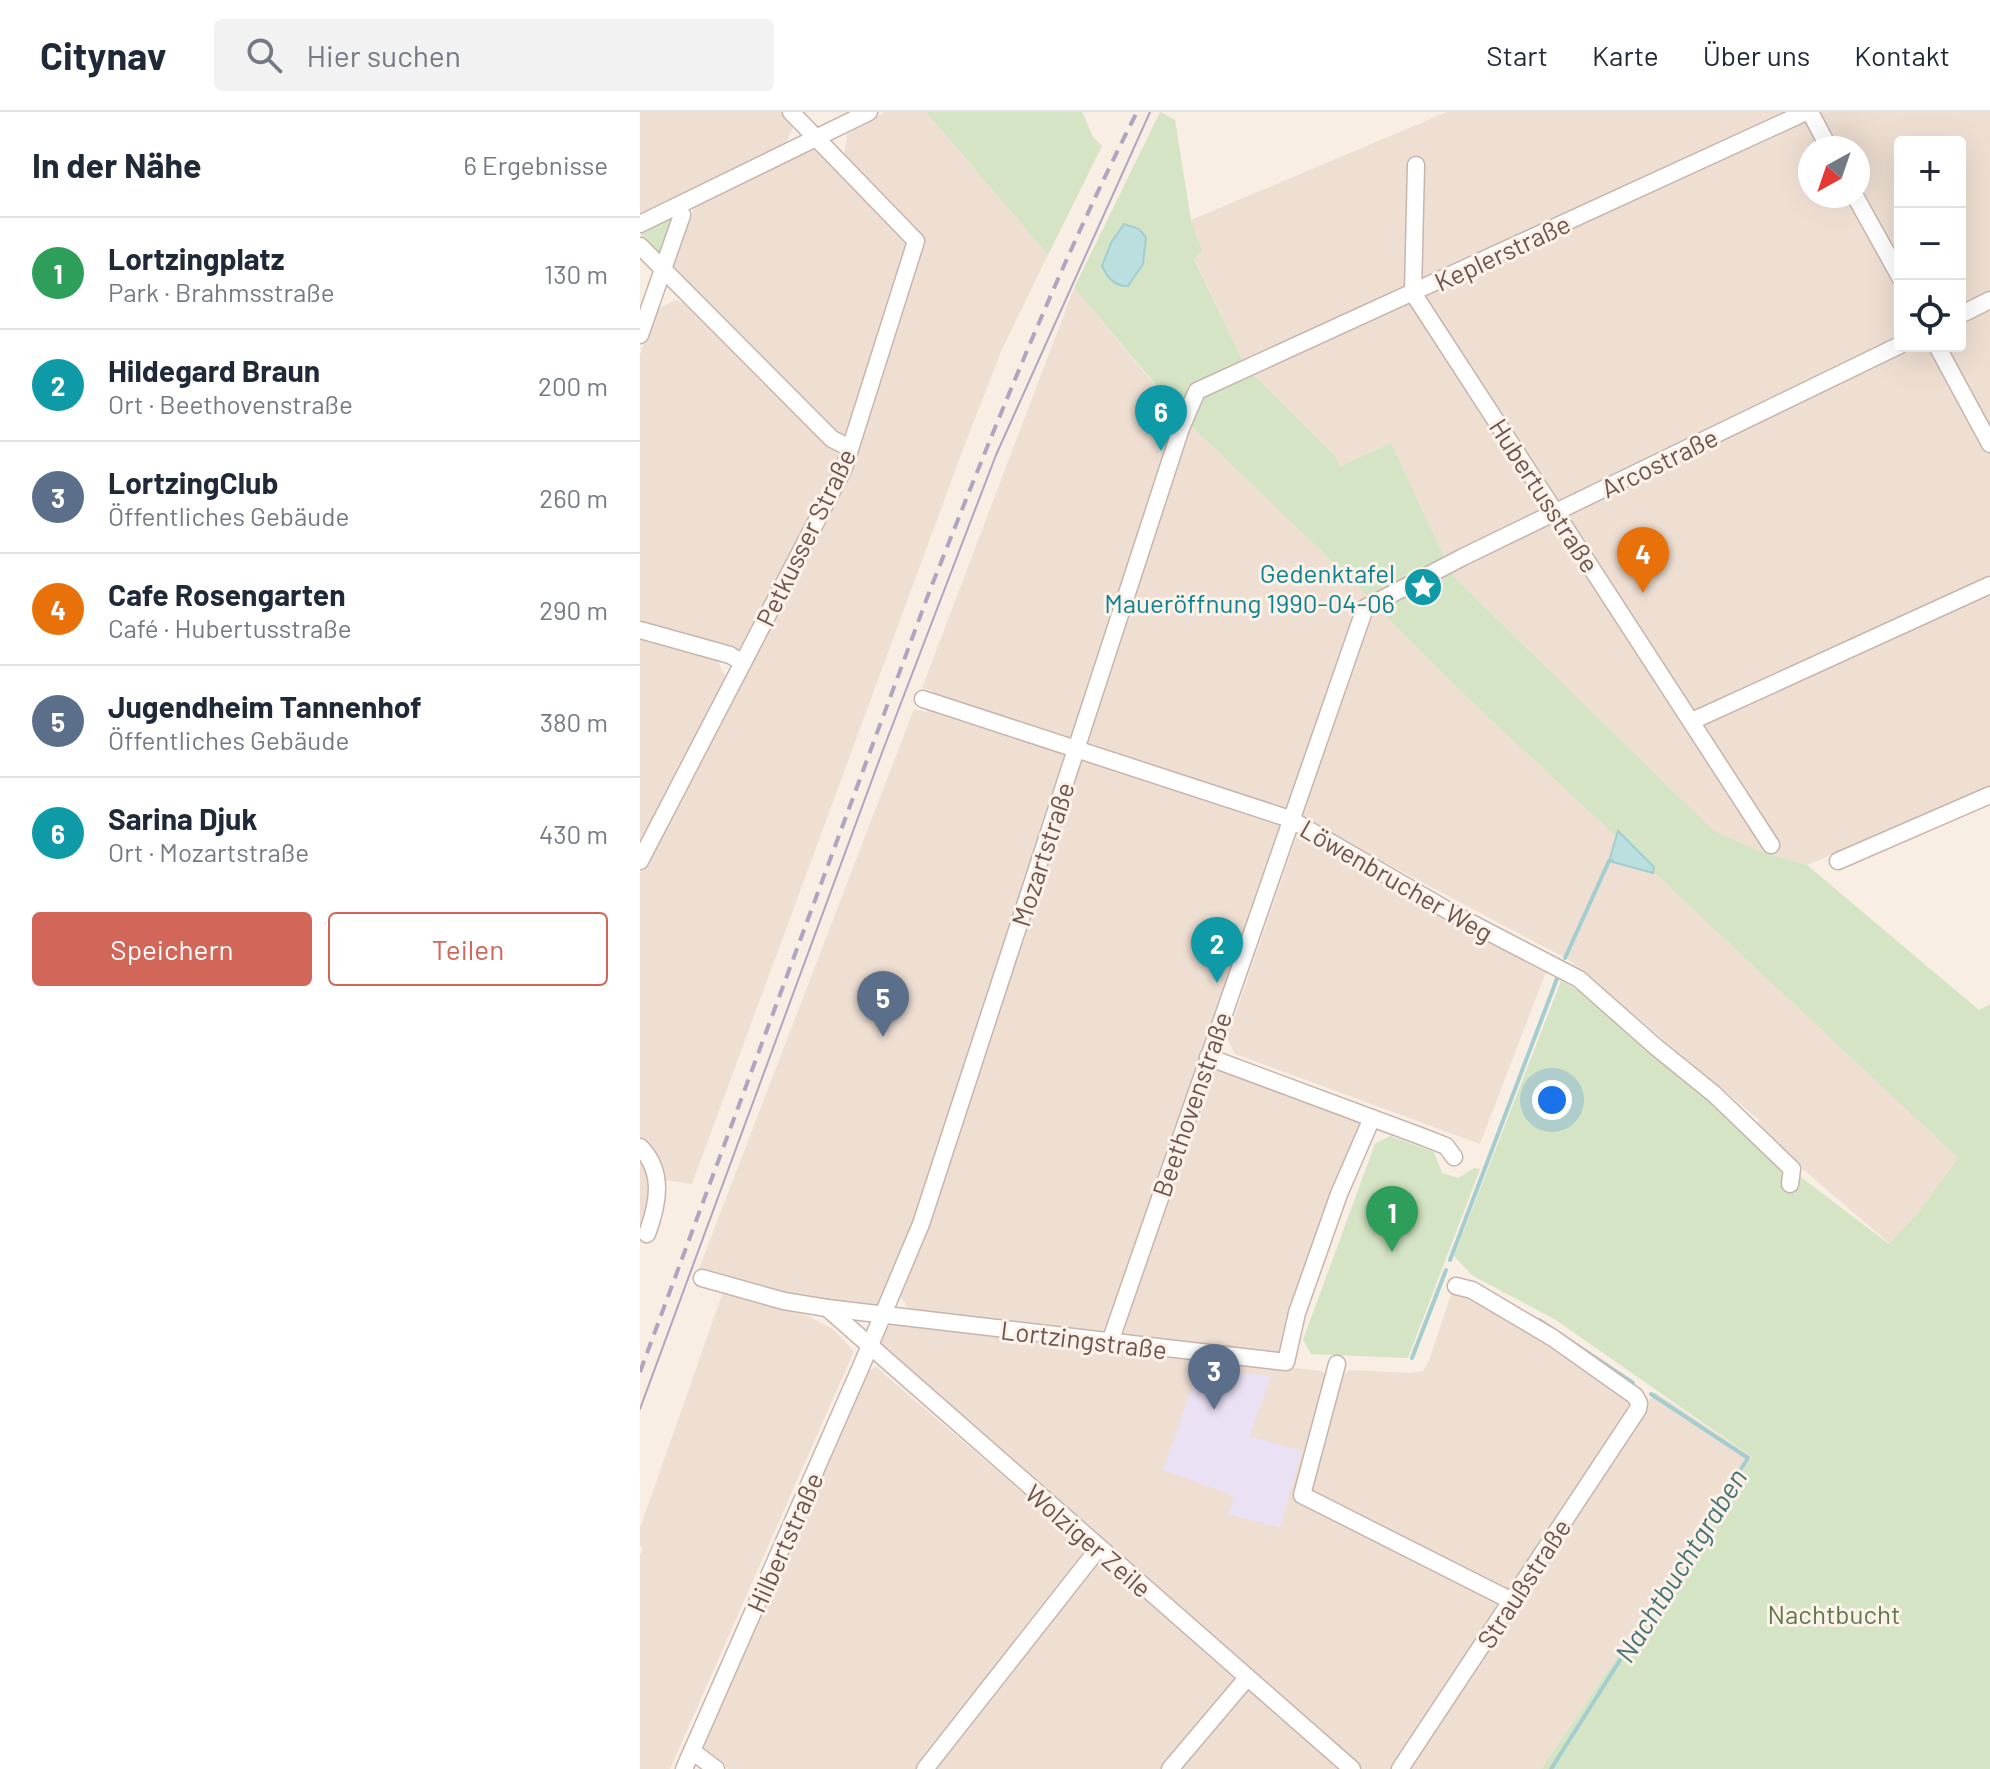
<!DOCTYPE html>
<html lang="de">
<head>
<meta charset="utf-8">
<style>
	:root { --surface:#fff; --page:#f2f2f3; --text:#1f2937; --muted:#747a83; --line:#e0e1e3; --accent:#d26659 }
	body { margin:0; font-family:Barlow,sans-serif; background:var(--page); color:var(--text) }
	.controls { position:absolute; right:24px; top:24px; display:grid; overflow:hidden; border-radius:8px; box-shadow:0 8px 32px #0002 }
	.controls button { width:72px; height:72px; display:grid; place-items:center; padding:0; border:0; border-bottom:2px solid var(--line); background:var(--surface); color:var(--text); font:40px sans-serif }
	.compass { position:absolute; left:1158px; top:24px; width:72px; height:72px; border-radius:50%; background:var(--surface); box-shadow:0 8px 32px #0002; rotate:220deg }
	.you { position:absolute; left:912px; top:988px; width:28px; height:28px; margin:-20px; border:6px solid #fff; border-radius:50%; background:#1a73e8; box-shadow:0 0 0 12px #1a73e833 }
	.badge { display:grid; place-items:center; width:52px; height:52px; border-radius:50%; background:var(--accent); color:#fff; font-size:26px; font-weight:700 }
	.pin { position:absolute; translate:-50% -66px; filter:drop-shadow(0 2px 4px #0008) }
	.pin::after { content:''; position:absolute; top:42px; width:28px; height:24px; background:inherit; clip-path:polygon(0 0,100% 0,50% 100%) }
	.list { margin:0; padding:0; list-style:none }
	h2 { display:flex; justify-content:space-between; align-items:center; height:104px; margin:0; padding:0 32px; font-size:34px }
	h2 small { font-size:26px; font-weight:400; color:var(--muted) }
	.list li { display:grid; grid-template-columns:52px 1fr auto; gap:24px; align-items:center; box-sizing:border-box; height:112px; padding:0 32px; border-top:2px solid var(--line) }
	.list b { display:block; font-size:30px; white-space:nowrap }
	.list p { margin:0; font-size:26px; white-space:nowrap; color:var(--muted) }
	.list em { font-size:26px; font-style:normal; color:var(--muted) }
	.actions { display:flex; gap:16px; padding:24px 32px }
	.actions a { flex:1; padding:18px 0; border:2px solid var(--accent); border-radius:8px; text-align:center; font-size:28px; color:var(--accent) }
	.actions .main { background:var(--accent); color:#fff }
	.icon { flex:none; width:44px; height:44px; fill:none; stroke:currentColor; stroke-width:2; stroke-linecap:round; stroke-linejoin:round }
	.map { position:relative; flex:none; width:1350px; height:1657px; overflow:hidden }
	header { display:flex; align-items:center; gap:48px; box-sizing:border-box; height:112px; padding:0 40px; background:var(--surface); border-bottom:2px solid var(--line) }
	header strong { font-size:38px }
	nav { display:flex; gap:44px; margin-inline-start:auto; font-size:28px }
	.search { width:560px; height:72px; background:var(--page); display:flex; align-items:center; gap:20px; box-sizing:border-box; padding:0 28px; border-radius:8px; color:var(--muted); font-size:30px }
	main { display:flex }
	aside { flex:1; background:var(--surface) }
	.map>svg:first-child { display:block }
	.residential { fill:#efdfd3; fill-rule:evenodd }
	.education { fill:#ebe1f4 }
	.green { fill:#d5e4c5 }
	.water { fill:#bbdedf; stroke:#a3cdcf; stroke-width:2 }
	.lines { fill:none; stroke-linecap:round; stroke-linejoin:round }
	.stream { stroke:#a3cdcf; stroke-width:4 }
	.minor-casing { stroke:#c7b5ac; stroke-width:19 }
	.minor { stroke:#fff; stroke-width:16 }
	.tram { stroke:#b0a5c0; stroke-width:2 }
	.rail { stroke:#b0a5c0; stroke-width:4; stroke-dasharray:12 8; stroke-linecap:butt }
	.labels { text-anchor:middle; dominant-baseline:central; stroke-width:6; stroke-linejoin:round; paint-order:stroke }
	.street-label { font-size:26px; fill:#6d554d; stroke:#fcf2e9 }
	.culture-label { font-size:26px; fill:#0d838f; stroke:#fcf2e9; text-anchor:end }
	.park-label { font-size:26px; fill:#5c774a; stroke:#fcf2e9 }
	.water-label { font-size:28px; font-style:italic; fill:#477577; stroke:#fcf2e9 }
</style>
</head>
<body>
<header>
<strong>Citynav</strong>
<div class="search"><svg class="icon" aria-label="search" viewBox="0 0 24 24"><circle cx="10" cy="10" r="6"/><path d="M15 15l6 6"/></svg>Hier suchen</div>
<nav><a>Start</a><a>Karte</a><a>Über uns</a><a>Kontakt</a></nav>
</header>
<main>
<aside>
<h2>In der Nähe<small>6 Ergebnisse</small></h2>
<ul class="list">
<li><span class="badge" style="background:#2e9e5b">1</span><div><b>Lortzingplatz</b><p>Park · Brahmsstraße</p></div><em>130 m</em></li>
<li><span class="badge" style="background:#0f9aa8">2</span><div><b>Hildegard Braun</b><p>Ort · Beethovenstraße</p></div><em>200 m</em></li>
<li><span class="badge" style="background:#5c6f8a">3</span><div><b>LortzingClub</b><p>Öffentliches Gebäude</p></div><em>260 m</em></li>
<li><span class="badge" style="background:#e8710a">4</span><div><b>Cafe Rosengarten</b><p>Café · Hubertusstraße</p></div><em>290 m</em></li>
<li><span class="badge" style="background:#5c6f8a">5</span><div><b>Jugendheim Tannenhof</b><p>Öffentliches Gebäude</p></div><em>380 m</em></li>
<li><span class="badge" style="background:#0f9aa8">6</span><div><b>Sarina Djuk</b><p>Ort · Mozartstraße</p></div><em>430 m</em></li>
</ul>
<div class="actions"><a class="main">Speichern</a><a>Teilen</a></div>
</aside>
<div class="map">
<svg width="1350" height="1657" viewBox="0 0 1350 1657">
	<rect width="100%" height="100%" fill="#f8eee4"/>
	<g class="residential">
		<polygon points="0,0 143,0 151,7 153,16 145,32 0,104"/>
		<polygon points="245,0 286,0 408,143 362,237 322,340 52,1072 25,1068 20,1051 0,1026 0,761 209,359 281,131 204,45 207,22"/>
		<path d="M807,0h543v675l-183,78 -48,-14 -46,-21 -259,-253 -63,-134 -51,23 -4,-9 -90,-90 -52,-109 -3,-38zM1260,30h60v204h-60zM1170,36h48v48h-48z"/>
		<polygon points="174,35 268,129 207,322 202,324 198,323 31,155 55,94"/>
		<polygon points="434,176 540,303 432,628 292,583 293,579 282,576"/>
		<polygon points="36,188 52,195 200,344 199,353 99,537 0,509 0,242 17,197"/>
		<polygon points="549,312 729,485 719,491 647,698 445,633"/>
		<polygon points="738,497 811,570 1318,1046 1277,1102 1250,1132 1115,1016 1119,1008 929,848 659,705 727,503"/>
		<polygon points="0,524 77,547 87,569 0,737"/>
		<polygon points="289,596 427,642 277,1104 238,1195 165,1188 58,1159 274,597 286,600"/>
		<polygon points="443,646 641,712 642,714 465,1222 269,1198 260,1183 440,649"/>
		<polygon points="657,723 906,860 840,1032 595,942 587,926"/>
		<polygon points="576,955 718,1007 721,1011 721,1016 641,1239 637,1242 478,1223 571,957"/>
		<polygon points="0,1044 10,1070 12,1085 0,1128"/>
		<polygon points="815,1179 862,1200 994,1293 871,1476 867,1478 671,1382 669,1372 703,1263 709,1258 770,1261 783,1259 788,1251 810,1185"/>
		<polygon points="83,1180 168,1204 193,1217 214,1239 30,1657 0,1657 0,1443 3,1437 0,1433 0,1416"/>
		<polygon points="247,1211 682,1259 687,1264 655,1380 856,1488 858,1492 858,1496 754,1657 722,1657 241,1238 239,1233"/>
		<polygon points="236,1255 445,1434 447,1439 278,1657 88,1657 64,1637 64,1630 228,1259"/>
		<polygon points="1015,1280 1112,1345 901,1657 766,1657"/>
		<polygon points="459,1448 593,1562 596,1567 524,1657 294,1657"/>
		<polygon points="607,1577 610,1577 701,1657 537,1657"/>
	</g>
	<polygon class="education" points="559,1256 631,1264 610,1324 662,1339 640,1416 588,1402 594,1384 523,1358"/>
	<g class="green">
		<polygon points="286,0 442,0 453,25 462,34 408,143"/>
		<polygon points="520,0 535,8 551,108 562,140 554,147 606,255 696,345 700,354 751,331 814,465 1073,718 1119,739 1167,753 1339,898 1350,892 1350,1657 901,1657 1112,1345 916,1208 833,1164 814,1144 921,869 945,882 1149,1056 1249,1132 1277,1102 1318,1046 811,570 738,497 729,485 549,312 434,176"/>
		<polygon points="32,104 36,107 20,143 2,127 1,120"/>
		<polygon points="750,1024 794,1040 802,1061 818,1066 834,1056 840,1057 768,1246 671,1242 663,1228 735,1032"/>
	</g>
	<g class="water">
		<path d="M484,112l15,5 7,8 -3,27 -15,22c-13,1 -21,-9 -26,-20l9,-23z"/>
		<polygon points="978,719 1014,755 1013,761 969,749"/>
	</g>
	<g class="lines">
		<g class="stream">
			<polyline points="925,846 969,749 972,749"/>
			<polyline points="810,1148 918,864"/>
			<polyline points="899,1208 993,1271"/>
			<polyline points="772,1246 806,1158"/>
			<polyline points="911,1657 1108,1346 1011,1282"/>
		</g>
		<defs>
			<g id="minor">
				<polyline points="1170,0 1189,36"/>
				<polyline points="776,53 773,181 1131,733"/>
				<polyline points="1215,84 1260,165"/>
				<polyline points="0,112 229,0"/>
				<polyline points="0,134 192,327 210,336"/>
				<polyline points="1320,203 1350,188"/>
				<polyline points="0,223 42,103 38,94"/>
				<polyline points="1297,234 1350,332"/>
				<polyline points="0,518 90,543 103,551"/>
				<polyline points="283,587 650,707 814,802 939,867 1016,935 1074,982 1152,1057 1150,1072"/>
				<polyline points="1052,609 1350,473"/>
				<polyline points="0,749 204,356 276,129 151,0"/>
				<polyline points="1198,749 1350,683"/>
				<polyline points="568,945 783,1025 806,1034 814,1045"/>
				<path d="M0,1035c25,25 18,57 7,87"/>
				<polyline points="62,1166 144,1189 187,1196 646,1250 657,1201 699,1082 732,1006"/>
				<polyline points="187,1196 712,1657"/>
				<polyline points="470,1230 725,496 823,445 1260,233"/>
				<polyline points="697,1252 662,1383 870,1488"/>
				<polyline points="52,1639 76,1657"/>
				<polyline points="44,1657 220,1257 281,1112 541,316 557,279 1166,0"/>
				<polyline points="285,1657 458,1437"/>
				<polyline points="530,1657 607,1566"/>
				<polyline points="760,1657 998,1297 999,1291 995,1284 913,1226 832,1178 816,1174"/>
			</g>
		</defs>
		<use href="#minor" class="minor-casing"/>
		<use href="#minor" class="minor"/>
		<polyline class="tram" points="0,1297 243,638 356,343 510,0"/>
		<path class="rail" d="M0,1260l290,-782c64,-161 128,-323 207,-478"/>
	</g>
	<defs>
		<symbol id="sight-disc" viewBox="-11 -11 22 22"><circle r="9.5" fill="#0f9aa8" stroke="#fcf2e9"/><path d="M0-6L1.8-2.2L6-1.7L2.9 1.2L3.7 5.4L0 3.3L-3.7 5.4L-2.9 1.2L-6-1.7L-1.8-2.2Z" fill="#fff"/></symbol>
	</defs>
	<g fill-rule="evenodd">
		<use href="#sight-disc" x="761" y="453" width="44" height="44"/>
	</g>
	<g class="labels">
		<g class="street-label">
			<text transform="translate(862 140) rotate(-25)">Keplerstraße</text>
			<text transform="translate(1019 350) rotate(-26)">Arcostraße</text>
			<text transform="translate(905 383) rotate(57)">Hubertusstraße</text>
			<text transform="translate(165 425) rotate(-64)">Petkusser Straße</text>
			<text transform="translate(402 742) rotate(-72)">Mozartstraße</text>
			<text transform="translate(757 768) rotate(30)">Löwenbrucher Weg</text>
			<text transform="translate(551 992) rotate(-71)">Beethovenstraße</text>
			<text transform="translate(444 1227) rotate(7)">Lortzingstraße</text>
			<text transform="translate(449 1428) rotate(41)">Wolziger Zeile</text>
			<text transform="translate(144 1430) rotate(-66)">Hilbertstraße</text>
			<text transform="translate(883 1471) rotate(-57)">Straußstraße</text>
		</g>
		<g class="culture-label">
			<text x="755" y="460">Gedenktafel<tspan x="755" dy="30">Maueröffnung 1990-04-06</tspan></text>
		</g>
		<g class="park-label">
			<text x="1194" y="1501">Nachtbucht</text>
		</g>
		<g class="water-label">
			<text transform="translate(1040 1453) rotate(-58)">Nachtbuchtgraben</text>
		</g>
	</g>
</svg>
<div class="controls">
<button>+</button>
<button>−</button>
<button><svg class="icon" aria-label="locate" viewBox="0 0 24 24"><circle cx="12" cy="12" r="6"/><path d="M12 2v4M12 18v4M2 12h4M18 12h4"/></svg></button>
</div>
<svg class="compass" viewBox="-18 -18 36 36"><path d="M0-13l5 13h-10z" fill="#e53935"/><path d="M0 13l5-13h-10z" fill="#747a83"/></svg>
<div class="you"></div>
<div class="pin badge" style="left:752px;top:1140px;background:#2e9e5b">1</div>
<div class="pin badge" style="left:577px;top:871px;background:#0f9aa8">2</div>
<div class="pin badge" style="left:574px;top:1298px;background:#5c6f8a">3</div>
<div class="pin badge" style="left:1003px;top:481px;background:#e8710a">4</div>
<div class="pin badge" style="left:243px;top:925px;background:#5c6f8a">5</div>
<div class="pin badge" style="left:521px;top:339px;background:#0f9aa8">6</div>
</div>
</main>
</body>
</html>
